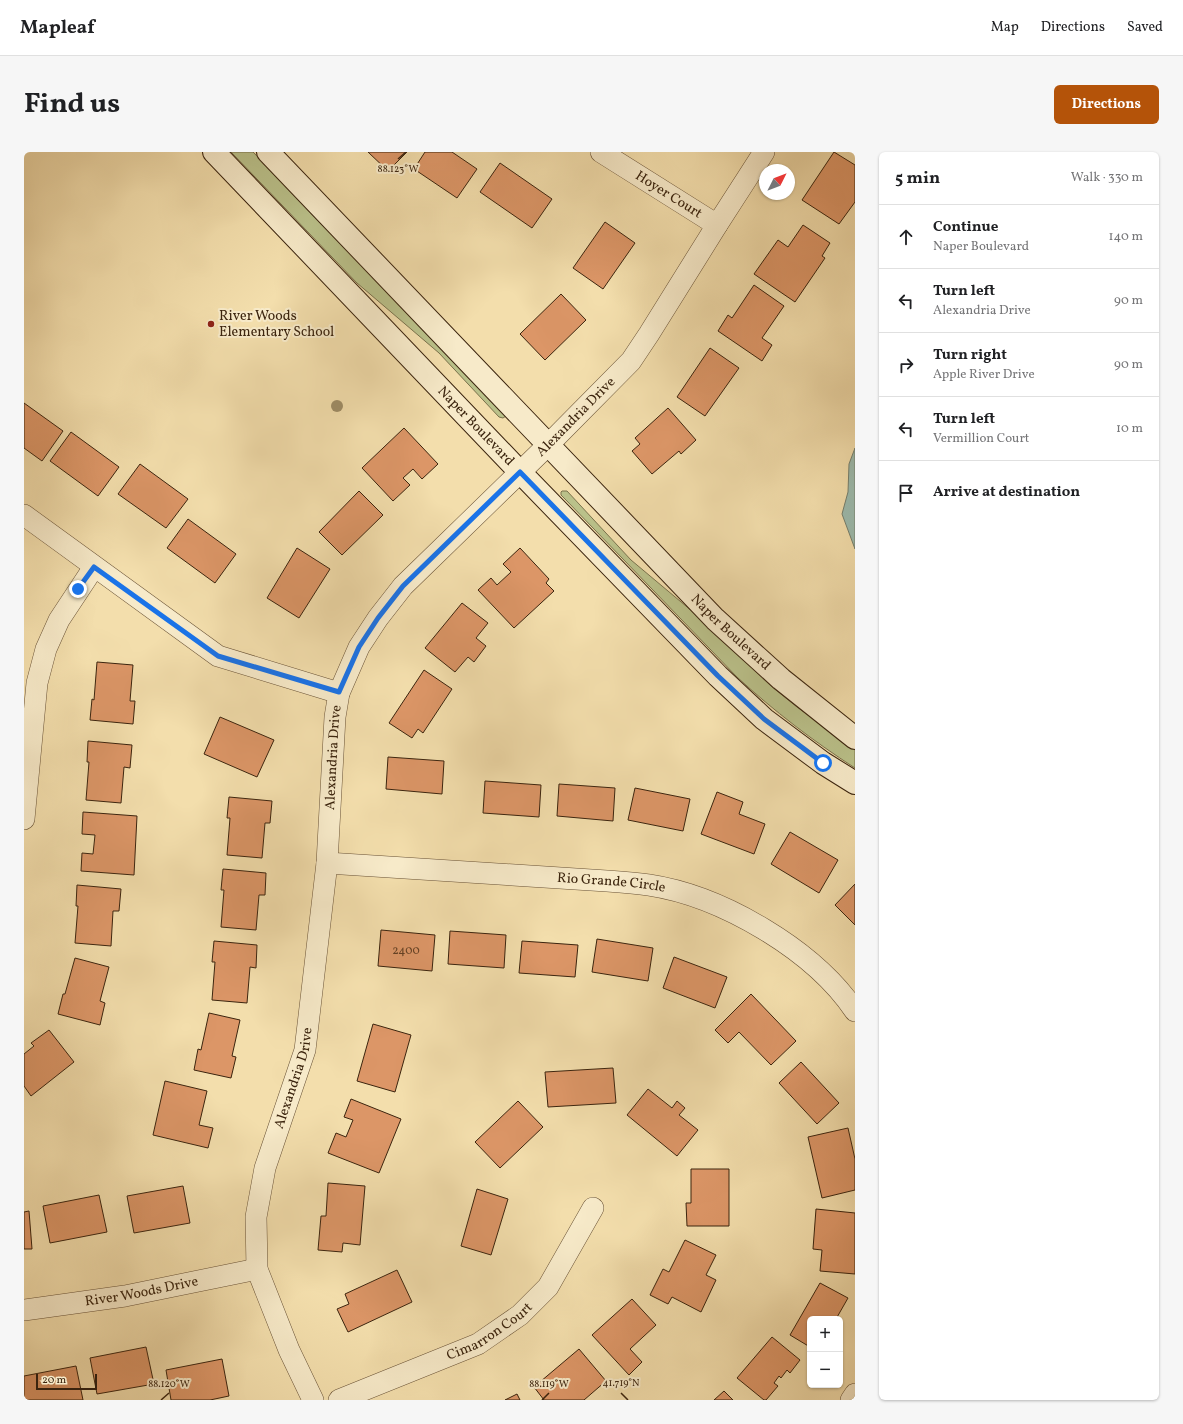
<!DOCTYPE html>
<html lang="en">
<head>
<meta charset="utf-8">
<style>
	:root { --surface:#fff; --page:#f6f6f6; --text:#202124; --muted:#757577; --line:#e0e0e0; --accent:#b45309 }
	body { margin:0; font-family:Vollkorn,serif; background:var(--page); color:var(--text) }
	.controls { position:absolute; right:12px; bottom:12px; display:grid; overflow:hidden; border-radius:6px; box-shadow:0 1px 3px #0004 }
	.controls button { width:36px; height:36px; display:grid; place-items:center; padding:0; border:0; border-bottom:1px solid var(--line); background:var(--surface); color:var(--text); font:20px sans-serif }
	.compass { position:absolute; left:735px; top:12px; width:36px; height:36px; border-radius:50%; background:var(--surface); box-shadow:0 1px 3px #0004; rotate:48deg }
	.scale { position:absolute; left:12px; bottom:10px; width:61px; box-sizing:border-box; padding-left:4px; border:2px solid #3b240e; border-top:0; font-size:11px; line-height:14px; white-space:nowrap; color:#3b240e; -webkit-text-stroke:3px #f7eac9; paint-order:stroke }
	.stop { position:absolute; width:12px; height:12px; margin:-9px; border:3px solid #1a73e8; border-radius:50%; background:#fff }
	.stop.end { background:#1a73e8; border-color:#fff; box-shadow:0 1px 4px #0008 }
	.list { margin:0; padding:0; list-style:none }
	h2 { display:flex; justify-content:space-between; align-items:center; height:52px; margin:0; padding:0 16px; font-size:17px }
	h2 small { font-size:13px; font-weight:400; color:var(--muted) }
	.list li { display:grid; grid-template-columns:26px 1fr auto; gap:12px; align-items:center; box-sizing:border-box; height:64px; padding:0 16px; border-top:1px solid var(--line) }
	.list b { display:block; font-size:15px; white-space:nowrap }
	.list p { margin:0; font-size:13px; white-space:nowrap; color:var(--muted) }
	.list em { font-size:13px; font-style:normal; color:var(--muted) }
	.icon { flex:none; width:22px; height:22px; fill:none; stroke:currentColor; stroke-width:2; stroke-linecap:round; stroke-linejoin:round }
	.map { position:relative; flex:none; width:831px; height:1248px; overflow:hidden; border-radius:6px }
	header { display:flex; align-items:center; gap:24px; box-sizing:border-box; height:56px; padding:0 20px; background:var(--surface); border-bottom:1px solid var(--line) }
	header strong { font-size:19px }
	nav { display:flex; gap:22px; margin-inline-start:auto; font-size:14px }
	.intro { display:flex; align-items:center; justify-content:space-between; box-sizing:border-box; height:96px; padding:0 24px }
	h1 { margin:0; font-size:28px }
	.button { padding:10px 18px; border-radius:6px; background:var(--accent); color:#fff; font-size:14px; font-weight:700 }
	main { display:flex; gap:24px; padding:0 24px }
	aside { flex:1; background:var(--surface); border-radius:6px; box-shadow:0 1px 3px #0004 }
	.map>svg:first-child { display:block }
	.green { fill:#bac18a; stroke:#7a724c }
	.water { fill:#9cbbae; stroke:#757f6e }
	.building { fill:#dc9667; stroke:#3b240e }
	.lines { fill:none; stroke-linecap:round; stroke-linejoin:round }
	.minor-casing { stroke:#695236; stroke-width:22 }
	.secondary-casing { stroke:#3b240e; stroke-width:24 }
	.minor { stroke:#f7eac9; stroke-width:21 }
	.secondary { stroke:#f7eac9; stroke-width:22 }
	.tree { fill:#9f8d66 }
	.route { stroke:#1a73e8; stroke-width:5 }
	.ticks { fill:none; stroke:#3b240e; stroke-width:1.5 }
	.poi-dot { fill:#8f2418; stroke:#f7eac9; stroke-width:1.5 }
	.labels { text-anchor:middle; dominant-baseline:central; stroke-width:4; stroke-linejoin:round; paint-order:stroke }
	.number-label { font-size:12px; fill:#634024 }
	.street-label { font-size:14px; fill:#3b240e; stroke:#f7eac9 }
	.poi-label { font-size:14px; fill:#3b240e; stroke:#f7eac9; text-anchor:start }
	.ticks-label { font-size:10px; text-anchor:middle; fill:#3b240e; stroke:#f7eac9; stroke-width:4; stroke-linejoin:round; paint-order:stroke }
</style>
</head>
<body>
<header>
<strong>Mapleaf</strong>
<nav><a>Map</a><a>Directions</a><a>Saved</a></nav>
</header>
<div class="intro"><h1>Find us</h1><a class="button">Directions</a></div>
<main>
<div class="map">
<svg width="831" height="1248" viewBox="0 0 831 1248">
	<rect width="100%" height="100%" fill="#f3deac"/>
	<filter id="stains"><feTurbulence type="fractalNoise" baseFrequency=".005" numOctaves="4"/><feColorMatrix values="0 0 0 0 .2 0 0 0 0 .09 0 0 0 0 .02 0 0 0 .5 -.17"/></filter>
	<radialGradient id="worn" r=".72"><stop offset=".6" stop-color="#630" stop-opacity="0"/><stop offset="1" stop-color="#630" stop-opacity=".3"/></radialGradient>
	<g class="green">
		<polygon points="207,0 229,0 404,181 482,264 479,266 475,265 415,201 333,131"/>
		<path d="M538,339h5l64,69 68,57 72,69 26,21 58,42v19c-42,-27 -81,-57 -118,-91l-172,-178 -4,-4v-3z"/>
	</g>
	<polygon class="water" points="831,296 831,397 818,362 824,340 825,312"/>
	<g class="building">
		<polygon points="344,0 383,0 364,19"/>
		<polygon points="401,0 428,0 453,17 433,46 390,17"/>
		<polygon points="810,0 831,13 831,50 815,72 778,48"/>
		<polygon points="476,11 528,47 508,76 456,40"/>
		<polygon points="581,70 611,91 579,137 549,116"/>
		<polygon points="779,73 806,91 798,104 801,106 771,150 730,122 754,88 764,95"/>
		<polygon points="730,133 760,154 738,186 748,193 738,209 694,179 704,163 708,166"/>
		<polygon points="537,142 562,168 521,208 496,182"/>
		<polygon points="686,196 715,216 681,264 653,245"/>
		<polygon points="0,251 39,279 18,309 0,296"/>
		<polygon points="644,256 672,288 657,302 655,299 628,322 608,299 616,292 611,286"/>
		<polygon points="380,276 414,312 398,327 389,317 379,326 386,333 369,349 338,316"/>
		<polygon points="47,280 95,315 74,344 26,309"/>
		<polygon points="116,312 164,347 142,376 94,342"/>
		<polygon points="335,339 359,363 318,403 295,380"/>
		<polygon points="164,367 212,402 191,431 143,396"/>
		<polygon points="273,396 306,417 275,466 243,446"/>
		<polygon points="496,396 525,427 522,431 530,439 490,476 454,438 467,426 473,433 487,420 479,412"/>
		<polygon points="438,451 464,471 452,486 462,494 450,510 444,505 431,520 401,496"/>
		<polygon points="73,510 109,513 106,549 111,549 109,572 66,568 68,547 70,548"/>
		<polygon points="400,518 428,537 399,581 394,577 388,586 365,571"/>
		<polygon points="196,565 250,588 233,625 180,602"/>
		<polygon points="64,589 108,593 106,616 100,615 97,651 62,648 65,610 63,610"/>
		<polygon points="364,605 420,609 418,642 362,637"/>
		<polygon points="461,629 517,633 515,665 459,661"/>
		<polygon points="535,632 591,636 589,669 533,664"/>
		<polygon points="611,636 666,647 659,679 604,668"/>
		<polygon points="693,640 719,650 715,662 741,672 730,702 677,682"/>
		<polygon points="205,645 248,649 246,671 241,671 238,706 203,703 206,666 203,666"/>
		<polygon points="59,660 113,664 110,723 57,719 58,701 69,702 71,683 58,682"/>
		<polygon points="766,680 814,708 795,741 747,712"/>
		<polygon points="199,717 242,721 241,743 235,743 232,778 197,775 200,738 197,738"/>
		<polygon points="831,732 831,773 811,753"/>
		<polygon points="53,733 97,737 95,759 89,759 87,794 51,791 54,754 52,754"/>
		<polygon points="357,778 411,783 408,819 354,814"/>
		<polygon points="426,779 482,783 480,816 424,812"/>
		<polygon points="573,787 629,796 624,829 568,820"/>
		<polygon points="190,789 233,793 232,816 226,815 223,851 188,848 191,810 188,810"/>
		<polygon points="498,789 554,793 551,825 495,821"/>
		<polygon points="650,805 703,825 691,856 639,836"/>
		<polygon points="51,806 85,815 76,849 81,851 76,873 34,862 39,842 41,842"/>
		<polygon points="727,842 772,889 747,913 715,880 704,891 691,878"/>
		<polygon points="185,861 216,868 208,904 212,905 207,926 170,918 174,897 177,898"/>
		<polygon points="349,872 387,883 371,940 333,929"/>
		<polygon points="25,878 50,910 7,944 0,934 0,902 10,894 7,891"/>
		<polygon points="777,910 815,951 793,972 755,931"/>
		<polygon points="589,916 592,951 524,955 521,920"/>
		<polygon points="141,929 183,939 175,973 189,976 184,996 129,983"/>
		<polygon points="624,937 648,956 653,949 661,956 655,963 674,978 653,1004 603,963"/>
		<polygon points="327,947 377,967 355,1021 304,1001 312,981 322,985 329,968 320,965"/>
		<polygon points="494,949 519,975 476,1016 451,990"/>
		<polygon points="824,976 831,1007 831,1038 798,1046 784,985"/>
		<polygon points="667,1017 705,1017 705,1074 663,1074 662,1051 667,1051"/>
		<polygon points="304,1031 341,1034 336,1093 319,1091 318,1100 294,1098 297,1064 302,1064"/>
		<polygon points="159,1034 166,1071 110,1081 103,1044"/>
		<polygon points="453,1037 484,1047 467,1103 437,1094"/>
		<polygon points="75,1043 83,1080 26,1091 19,1054"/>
		<polygon points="792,1057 831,1061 831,1122 796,1119 798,1098 789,1097"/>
		<polygon points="5,1059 8,1097 0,1097 0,1060"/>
		<polygon points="661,1088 692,1103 682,1123 692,1128 677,1160 648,1145 644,1152 626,1143 639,1117 645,1120"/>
		<polygon points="373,1118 388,1150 324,1180 313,1157 325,1152 321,1142"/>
		<polygon points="796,1131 824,1146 812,1167 786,1167 786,1195 766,1183"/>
		<polygon points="608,1147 632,1173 606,1197 618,1210 605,1223 568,1183"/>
		<polygon points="748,1185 776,1208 766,1221 763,1218 757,1226 755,1224 750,1231 754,1234 742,1248 740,1248 713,1226"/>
		<polygon points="122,1195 130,1232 73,1242 66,1206"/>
		<polygon points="555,1197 582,1229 560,1248 520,1248 510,1235"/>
		<polygon points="198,1207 205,1244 186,1248 147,1248 142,1218"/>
		<polygon points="52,1214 59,1248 0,1248 0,1224"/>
		<polygon points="700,1239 709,1248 690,1248"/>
		<polygon points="493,1242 496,1248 481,1248"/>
	</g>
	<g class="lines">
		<defs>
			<g id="minor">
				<path id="s1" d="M577,0l116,73"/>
				<polyline points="0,363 194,504 315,541"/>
				<polyline points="0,667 13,531 22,497 35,468 70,415"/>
				<path id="s2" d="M303,711l280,18c14,1 28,2 42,4 73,11 165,65 206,126"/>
				<path id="s3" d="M0,1158l101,-14 132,-27"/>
				<path id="s4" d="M289,1248l-24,-50 -32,-81 -1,-52 9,-49 40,-118 22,-187 8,-146 4,-24 20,-46 19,-29 25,-32 145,-141 83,-84 18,-27 68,-109 47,-73"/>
				<path id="s5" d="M315,1248l139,-56 42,-29 28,-28 45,-79"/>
				<polyline points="827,1248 831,1242"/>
			</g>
			<g id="secondary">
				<path id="s6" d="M190,0l306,320 198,204 46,43 59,44 32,20"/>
				<path id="s7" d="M244,0l447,467 66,60 74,59"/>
			</g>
		</defs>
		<use href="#minor" class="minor-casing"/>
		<use href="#secondary" class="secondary-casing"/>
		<use href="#minor" class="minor"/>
		<use href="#secondary" class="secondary"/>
	</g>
	<circle class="tree" cx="313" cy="254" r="6"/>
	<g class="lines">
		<polyline class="route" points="54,437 70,415 194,504 315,540 335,495 354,466 379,434 496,320 694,524 740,567 799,611"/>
	</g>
	<path class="ticks" d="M374,7l8,-7M597,1241l7,7M137,1248l8,-7M518,1248l7,-7"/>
	<circle class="poi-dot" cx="187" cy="172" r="4"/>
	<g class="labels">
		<g class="number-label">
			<text x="382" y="799">2400</text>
		</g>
		<g class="street-label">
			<text stroke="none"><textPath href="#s1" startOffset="80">Hoyer Court</textPath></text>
			<text stroke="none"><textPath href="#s4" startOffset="1095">Alexandria Drive</textPath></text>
			<text stroke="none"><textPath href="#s6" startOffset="379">Naper Boulevard</textPath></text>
			<text stroke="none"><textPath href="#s7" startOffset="667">Naper Boulevard</textPath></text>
			<text stroke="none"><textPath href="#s4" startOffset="663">Alexandria Drive</textPath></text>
			<text stroke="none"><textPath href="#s2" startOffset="285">Rio Grande Circle</textPath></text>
			<text stroke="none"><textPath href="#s4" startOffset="339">Alexandria Drive</textPath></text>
			<text stroke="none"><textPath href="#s3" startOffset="119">River Woods Drive</textPath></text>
			<text stroke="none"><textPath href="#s5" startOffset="166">Cimarron Court</textPath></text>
		</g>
		<g class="poi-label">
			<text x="195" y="164">River Woods<tspan x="195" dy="16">Elementary School</tspan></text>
		</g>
	</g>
	<g class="ticks-label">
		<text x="374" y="20">88.123°W</text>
		<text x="597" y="1234">41.719°N</text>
		<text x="145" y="1235">88.120°W</text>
		<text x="525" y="1235">88.119°W</text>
	</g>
	<rect width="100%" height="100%" filter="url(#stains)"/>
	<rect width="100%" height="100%" fill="url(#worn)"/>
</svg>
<div class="controls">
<button>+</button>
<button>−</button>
</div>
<svg class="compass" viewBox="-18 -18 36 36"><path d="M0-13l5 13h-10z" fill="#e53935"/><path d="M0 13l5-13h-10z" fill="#757577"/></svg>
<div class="scale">20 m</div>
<div class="stop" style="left:799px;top:611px"></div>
<div class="stop end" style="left:54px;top:437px"></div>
</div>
<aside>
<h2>5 min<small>Walk · 330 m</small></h2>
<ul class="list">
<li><svg class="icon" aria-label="ahead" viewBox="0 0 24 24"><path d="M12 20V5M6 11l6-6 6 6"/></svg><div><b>Continue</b><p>Naper Boulevard</p></div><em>140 m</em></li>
<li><svg class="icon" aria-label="left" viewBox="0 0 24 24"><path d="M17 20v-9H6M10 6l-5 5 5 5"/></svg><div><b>Turn left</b><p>Alexandria Drive</p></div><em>90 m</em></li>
<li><svg class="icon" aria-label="right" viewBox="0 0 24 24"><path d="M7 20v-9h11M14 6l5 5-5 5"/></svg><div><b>Turn right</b><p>Apple River Drive</p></div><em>90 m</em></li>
<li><svg class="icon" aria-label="left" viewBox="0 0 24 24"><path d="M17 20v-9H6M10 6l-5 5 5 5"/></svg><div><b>Turn left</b><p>Vermillion Court</p></div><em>10 m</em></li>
<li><svg class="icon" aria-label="arrive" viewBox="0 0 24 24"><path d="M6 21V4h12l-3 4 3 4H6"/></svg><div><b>Arrive at destination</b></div></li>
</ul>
</aside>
</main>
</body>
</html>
